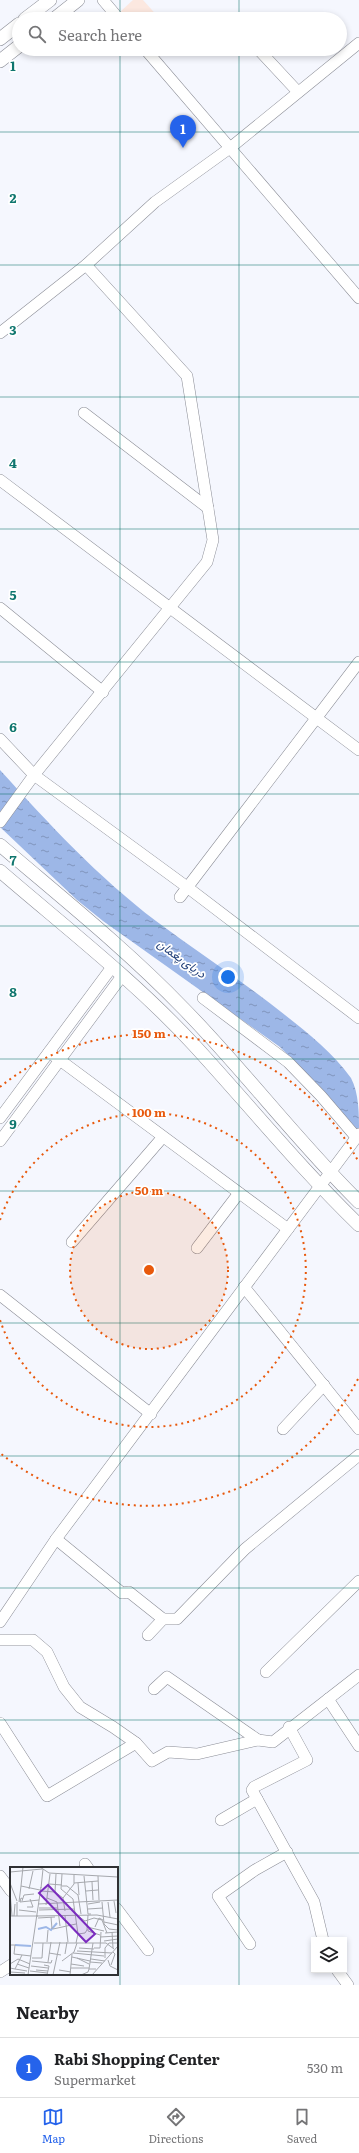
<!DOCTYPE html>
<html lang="en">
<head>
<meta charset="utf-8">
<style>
	:root { --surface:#fff; --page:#f6f6f6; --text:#202124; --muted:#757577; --line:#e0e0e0; --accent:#2563eb }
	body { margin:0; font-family:Literata,Vazirmatn,serif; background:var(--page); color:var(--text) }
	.controls { position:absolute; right:12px; bottom:12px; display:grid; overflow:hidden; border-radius:0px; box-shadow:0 2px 6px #0003 }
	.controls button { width:36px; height:36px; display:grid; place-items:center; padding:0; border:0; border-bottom:1px solid var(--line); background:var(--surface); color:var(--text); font:20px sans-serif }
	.you { position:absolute; left:228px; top:977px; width:14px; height:14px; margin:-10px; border:3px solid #fff; border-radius:50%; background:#1a73e8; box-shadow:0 0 0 6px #1a73e833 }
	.badge { display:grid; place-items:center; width:26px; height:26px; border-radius:50%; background:var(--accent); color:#fff; font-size:13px; font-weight:700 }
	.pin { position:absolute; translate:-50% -33px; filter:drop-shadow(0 1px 2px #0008) }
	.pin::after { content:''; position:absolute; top:21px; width:14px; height:12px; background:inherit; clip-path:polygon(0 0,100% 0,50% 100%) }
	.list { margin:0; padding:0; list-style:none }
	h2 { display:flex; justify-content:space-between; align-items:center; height:52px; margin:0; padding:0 16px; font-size:17px }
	h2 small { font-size:13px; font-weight:400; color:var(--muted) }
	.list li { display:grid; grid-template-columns:26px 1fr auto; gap:12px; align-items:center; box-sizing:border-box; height:60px; padding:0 16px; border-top:1px solid var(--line) }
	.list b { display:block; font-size:15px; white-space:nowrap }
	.list p { margin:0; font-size:13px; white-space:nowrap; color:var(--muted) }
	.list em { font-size:13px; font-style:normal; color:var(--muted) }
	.icon { flex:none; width:22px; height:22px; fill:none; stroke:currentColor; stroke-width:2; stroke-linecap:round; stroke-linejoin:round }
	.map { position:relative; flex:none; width:359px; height:1985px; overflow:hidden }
	.search { position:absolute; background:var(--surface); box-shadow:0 2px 6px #0003; left:12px; right:12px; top:12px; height:44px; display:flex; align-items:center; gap:10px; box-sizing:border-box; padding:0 14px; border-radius:22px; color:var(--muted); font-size:15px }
	.sheet { height:112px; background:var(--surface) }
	nav { display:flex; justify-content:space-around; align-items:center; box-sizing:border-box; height:56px; border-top:1px solid var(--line); background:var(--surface); font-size:11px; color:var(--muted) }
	nav a { display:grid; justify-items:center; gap:2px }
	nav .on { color:var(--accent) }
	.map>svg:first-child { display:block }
	.medical { fill:#fce8e0 }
	.water { fill:url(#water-ripples) }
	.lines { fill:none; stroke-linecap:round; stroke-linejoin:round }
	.minor-casing { stroke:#8b8d96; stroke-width:12 }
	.major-casing { stroke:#8b8d96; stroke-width:14 }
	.minor { stroke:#fff; stroke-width:11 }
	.major { stroke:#fff; stroke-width:13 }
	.grid { fill:none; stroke:#0f766e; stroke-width:1; stroke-opacity:0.55 }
	.ring { fill:none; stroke:#e8590c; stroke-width:2; stroke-dasharray:2 4 }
	.labels { text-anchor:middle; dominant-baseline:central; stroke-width:3.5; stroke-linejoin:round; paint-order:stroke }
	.water-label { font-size:12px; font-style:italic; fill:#213f79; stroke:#fff }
	.inset-river { fill:none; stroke:#9db7e7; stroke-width:2 }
	.inset-road { fill:none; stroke:#a6a8ad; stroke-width:1 }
	.view { fill:#7b2cbf; fill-opacity:0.15; stroke:#7b2cbf; stroke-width:2 }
	.inset-edge { fill:none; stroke:#303134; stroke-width:2 }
	.grid-label { font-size:13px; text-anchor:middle; font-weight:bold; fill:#0f766e; stroke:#fff; stroke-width:3.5; stroke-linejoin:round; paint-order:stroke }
	.centre { fill:#e8590c; stroke:#fff; stroke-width:2 }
	.ring-label { font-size:12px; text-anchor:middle; font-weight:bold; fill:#e8590c; stroke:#fff; stroke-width:3.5; stroke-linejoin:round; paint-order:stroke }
</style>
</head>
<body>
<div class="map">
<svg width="359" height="1985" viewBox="0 0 359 1985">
	<defs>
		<pattern id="water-ripples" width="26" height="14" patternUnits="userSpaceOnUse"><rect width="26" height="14" fill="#9db7e7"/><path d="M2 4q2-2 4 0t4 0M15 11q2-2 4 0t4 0" fill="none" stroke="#8095bc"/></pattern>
	</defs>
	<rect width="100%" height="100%" fill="#f5f7fe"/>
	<polygon class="medical" points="133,0 143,0 160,19 126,19 120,12"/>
	<path class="water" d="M0,770c49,54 98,107 156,151 43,32 88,61 129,94 24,19 48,38 66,63 8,15 8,36 8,55l-49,-56 -30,-30 -177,-126 -26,-21 -77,-73z"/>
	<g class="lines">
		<defs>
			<g id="minor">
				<polyline points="103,0 119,19"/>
				<polyline points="145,49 359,298"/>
				<polyline points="258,49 298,92"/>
				<polyline points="0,333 86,265 155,202 230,148 359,43"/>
				<polyline points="84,413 208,508"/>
				<polyline points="0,480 359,750"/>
				<polyline points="0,608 103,692"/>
				<polyline points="0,739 34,775 187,887 359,1018"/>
				<polyline points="0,822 34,775 207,562 213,540 187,376 86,265"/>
				<polyline points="180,897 359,662"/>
				<polyline points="203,998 288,1062 321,1096 356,1137"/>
				<polyline points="49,1052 288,1229"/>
				<polyline points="0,1118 112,967"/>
				<polyline points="0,1141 122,976"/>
				<polyline points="72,1242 162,1138"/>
				<polyline points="197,1248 239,1193"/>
				<polyline points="244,1287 359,1429"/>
				<polyline points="0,1295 151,1414"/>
				<polyline points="283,1429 324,1385"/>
				<polyline points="56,1539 122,1593 129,1592 163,1619"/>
				<polyline points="0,1622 56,1539 359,1134"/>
				<polyline points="148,1635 163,1619 177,1619 245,1549 359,1455"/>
				<polyline points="0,1640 33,1640 47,1652 64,1687 80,1707 113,1727 136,1743 152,1761 168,1752 197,1754 258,1740 273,1742 359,1675"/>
				<polyline points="266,1672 359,1581"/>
				<polyline points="154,1689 167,1677 258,1740"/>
				<polyline points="328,1699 359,1746"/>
				<polyline points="0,1723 47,1796 136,1743"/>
				<polyline points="289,1727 307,1760 254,1787 252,1790 314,1902 323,1940"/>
				<polyline points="221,1820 257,1799"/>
				<polyline points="85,1864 88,1868"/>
				<polyline points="0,1876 11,1891"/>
				<polyline points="117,1909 148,1950"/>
				<polyline points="250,1944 218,1896 255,1870 287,1852"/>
				<polyline points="337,1970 348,1985"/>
				<polyline points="0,1972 11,1965"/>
			</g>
			<g id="major">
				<polyline points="25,19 50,0"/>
				<polyline points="54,19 78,0"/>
				<polyline points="0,39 19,24"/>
				<polyline points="0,61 19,46"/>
				<path d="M0,845c62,53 126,104 183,163 61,62 114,133 176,194"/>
				<path d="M0,871c65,56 135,110 194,174 55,60 106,123 165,180"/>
			</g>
		</defs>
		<use href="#minor" class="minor-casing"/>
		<use href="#major" class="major-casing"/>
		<use href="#minor" class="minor"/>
		<use href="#major" class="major"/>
	</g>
	<path class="grid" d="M120,0v19M239,0v19M120,49v1936M239,49v1936M0,132h359M0,265h359M0,397h359M0,529h359M0,662h359M0,794h359M0,926h359M0,1059h359M0,1191h359M0,1323h359M0,1456h359M0,1588h359M0,1720h359M0,1853h359"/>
	<circle cx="149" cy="1270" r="79" fill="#e8590c" fill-opacity=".12"/>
	<g class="ring">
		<circle cx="149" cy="1270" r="79"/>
		<path d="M0 1220A157 157 0 1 1 0 1320"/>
		<path d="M358 1379A236 236 0 0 1 0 1453M0 1087A236 236 0 0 1 358 1161"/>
	</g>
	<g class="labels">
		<g class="water-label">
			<text transform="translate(182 958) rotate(36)">دریای پغمان</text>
		</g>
	</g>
	<g transform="translate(10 1867)">
		<rect width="108" height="108" fill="#f5f7fe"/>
		<path class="inset-river" d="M28,62l8,-2 5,3 6,-7M5,78l16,1"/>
		<path class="inset-road" d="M30,0l9,6 69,4M0,5l32,-3M52,7l-1,15 12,10 5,35 -2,9M74,9l4,38h3M88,9l1,24M82,15l1,18M0,16l7,18M64,16l24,-2M68,16l1,12M39,17l13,1M11,19l2,-19M52,19h5l11,9 3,19M31,21l2,-19M19,22l4,-18M31,24l14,1 8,6 2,13M76,24l12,-1M0,25l2,24M45,25l1,-18M37,31l10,4 3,24M53,31l11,-14v-9M13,32l-2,-1 -1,4 19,-2M12,34l2,-6 10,-1M104,34l2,12M7,35v14M9,35l2,-16 19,4M92,35l2,22 5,5 9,1M98,35l2,15M28,37l80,-4M78,37l12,-2M36,38l4,-31M17,40h6l-3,-8M29,41h19M78,42l15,-1M9,43l17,2M29,43l35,-1M0,49h28M4,49l1,-12M26,49l61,-1 21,4M55,49l3,26M68,49l7,5 9,-3 8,2 5,13M41,50l1,12M28,51l17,-1M94,55l14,3M77,60l17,4M85,60l4,-9 4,2M43,62l23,-5M78,62v2l12,4M102,65l1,16M95,66l13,-1M68,67l7,-1 2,-3 1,-15M90,70l18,-1M94,74l14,-2M37,75l1,-12M24,76h72l8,6M0,78h5l-1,9 17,2M69,81l15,1M84,81h6l1,-16M67,84l35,2M39,86l12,2M63,86l31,3M55,87l2,-12M62,90l18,4M22,91h10l1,-15M67,91l12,6M95,91v-10l4,-5h9M81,92l14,2M98,93l2,6 8,4M22,94l19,2 1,-3M52,94l12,-9 3,-9M38,95l3,-20M80,95l12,1M0,97l8,-5 12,5M7,97l12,4M61,97l13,2M34,98l5,1 -2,9M101,98l4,-11 -2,-2M21,99l17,2M0,101l5,1 7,-14M61,101h18M5,102l12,2M79,102l4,-26M26,103l12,1M49,103l12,2M20,104l17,2M0,105l15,1M18,108l13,-88M43,108l7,-33M60,108l2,-21M71,108l7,-3 1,-3h7M82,108l26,-29"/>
		<path class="view" d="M38,18l47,49 -9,8 -47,-49z"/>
		<rect width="108" height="108" class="inset-edge"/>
	</g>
	<g class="grid-label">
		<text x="13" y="71">1</text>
		<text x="13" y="203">2</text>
		<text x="13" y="335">3</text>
		<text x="13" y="468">4</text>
		<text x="13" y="600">5</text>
		<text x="13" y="732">6</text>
		<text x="13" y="865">7</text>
		<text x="13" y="997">8</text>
		<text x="13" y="1129">9</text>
	</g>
	<circle cx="149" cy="1270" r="6" class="centre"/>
	<g class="ring-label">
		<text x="149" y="1038">150 m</text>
		<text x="149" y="1117">100 m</text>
		<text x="149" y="1195">50 m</text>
	</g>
</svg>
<div class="controls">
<button><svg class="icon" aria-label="layers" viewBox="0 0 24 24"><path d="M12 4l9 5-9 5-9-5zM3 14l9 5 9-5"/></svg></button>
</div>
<div class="you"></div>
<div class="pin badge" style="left:183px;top:148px">1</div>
<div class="search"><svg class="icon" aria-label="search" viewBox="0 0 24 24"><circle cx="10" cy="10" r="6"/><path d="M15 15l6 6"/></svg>Search here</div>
</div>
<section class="sheet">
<h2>Nearby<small></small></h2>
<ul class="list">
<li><span class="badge">1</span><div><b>Rabi Shopping Center</b><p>Supermarket</p></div><em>530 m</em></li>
</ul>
</section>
<nav>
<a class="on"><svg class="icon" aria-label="map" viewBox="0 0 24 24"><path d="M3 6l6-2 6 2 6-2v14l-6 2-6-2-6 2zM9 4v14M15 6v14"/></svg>Map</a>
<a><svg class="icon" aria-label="directions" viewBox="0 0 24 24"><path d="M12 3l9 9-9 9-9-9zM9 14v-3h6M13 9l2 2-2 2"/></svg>Directions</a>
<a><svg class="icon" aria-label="saved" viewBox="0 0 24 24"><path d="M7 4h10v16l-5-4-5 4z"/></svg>Saved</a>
</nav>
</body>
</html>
